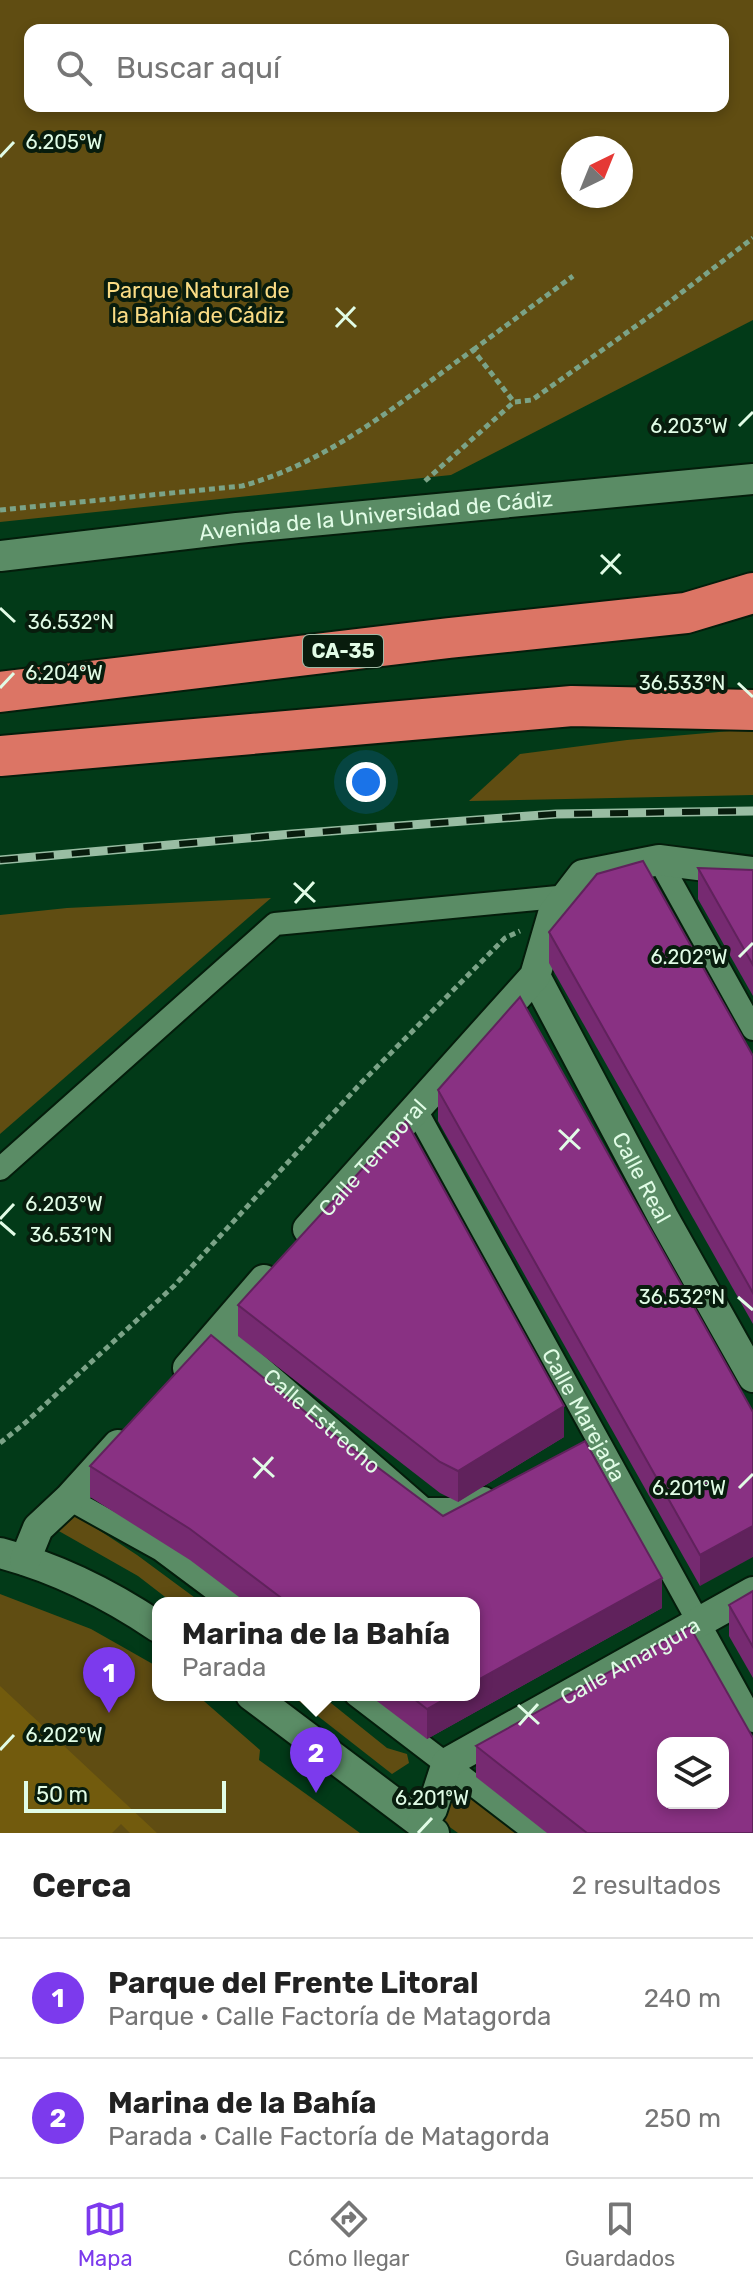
<!DOCTYPE html>
<html lang="es">
<head>
<meta charset="utf-8">
<style>
	:root { --surface:#fff; --page:#f2f2f2; --text:#222; --muted:#767676; --line:#e0e0e0; --accent:#7c3aed }
	body { margin:0; font-family:Rubik,sans-serif; background:var(--page); color:var(--text) }
	.controls { position:absolute; right:24px; bottom:24px; display:grid; overflow:hidden; border-radius:16px; box-shadow:0 4px 12px #0003 }
	.controls button { width:72px; height:72px; display:grid; place-items:center; padding:0; border:0; border-bottom:2px solid var(--line); background:var(--surface); color:var(--text); font:40px sans-serif }
	.compass { position:absolute; left:561px; top:136px; width:72px; height:72px; border-radius:50%; background:var(--surface); box-shadow:0 4px 12px #0003; rotate:43deg }
	.scale { position:absolute; left:24px; bottom:20px; width:202px; box-sizing:border-box; padding-left:8px; border:4px solid #e1fce6; border-top:0; font-size:22px; line-height:28px; white-space:nowrap; color:#e1fce6; -webkit-text-stroke:6px #081c0d; paint-order:stroke }
	.you { position:absolute; left:366px; top:782px; width:28px; height:28px; margin:-20px; border:6px solid #fff; border-radius:50%; background:#1a73e8; box-shadow:0 0 0 12px #1a73e833 }
	.badge { display:grid; place-items:center; width:52px; height:52px; border-radius:50%; background:var(--accent); color:#fff; font-size:26px; font-weight:700 }
	.pin { position:absolute; translate:-50% -66px; filter:drop-shadow(0 2px 4px #0008) }
	.pin::after { content:''; position:absolute; top:42px; width:28px; height:24px; background:inherit; clip-path:polygon(0 0,100% 0,50% 100%) }
	.popup { position:absolute; left:152px; top:1597px; width:328px; height:104px; box-sizing:border-box; display:grid; place-content:center; border-radius:16px; background:var(--surface); filter:drop-shadow(0 2px 6px #0005); font-size:26px; white-space:nowrap; color:var(--muted) }
	.popup b { font-size:30px; color:var(--text) }
	.popup::after { content:''; position:absolute; left:50%; top:100%; margin-left:-16px; border:16px solid transparent; border-top-color:var(--surface) }
	.list { margin:0; padding:0; list-style:none }
	h2 { display:flex; justify-content:space-between; align-items:center; height:104px; margin:0; padding:0 32px; font-size:34px }
	h2 small { font-size:26px; font-weight:400; color:var(--muted) }
	.list li { display:grid; grid-template-columns:52px 1fr auto; gap:24px; align-items:center; box-sizing:border-box; height:120px; padding:0 32px; border-top:2px solid var(--line) }
	.list b { display:block; font-size:30px; white-space:nowrap }
	.list p { margin:0; font-size:26px; white-space:nowrap; color:var(--muted) }
	.list em { font-size:26px; font-style:normal; color:var(--muted) }
	.icon { flex:none; width:44px; height:44px; fill:none; stroke:currentColor; stroke-width:2; stroke-linecap:round; stroke-linejoin:round }
	.map { position:relative; flex:none; width:753px; height:1833px; overflow:hidden }
	.search { position:absolute; background:var(--surface); box-shadow:0 4px 12px #0003; left:24px; right:24px; top:24px; height:88px; display:flex; align-items:center; gap:20px; box-sizing:border-box; padding:0 28px; border-radius:16px; color:var(--muted); font-size:30px }
	.sheet { height:344px; background:var(--surface) }
	nav { display:flex; justify-content:space-around; align-items:center; box-sizing:border-box; height:112px; border-top:2px solid var(--line); background:var(--surface); font-size:22px; color:var(--muted) }
	nav a { display:grid; justify-items:center; gap:4px }
	nav .on { color:var(--accent) }
	.map>svg:first-child { display:block }
	.green { fill:#604d12; fill-rule:evenodd }
	.forest { fill:#725b0d }
	.lines { fill:none; stroke-linecap:round; stroke-linejoin:round }
	.street-casing { stroke:#041d0b; stroke-width:26 }
	.secondary-casing { stroke:#041d0b; stroke-width:34 }
	.highway-casing { stroke:#041d0b; stroke-width:44 }
	.path { stroke:#7ba387; stroke-width:5; stroke-dasharray:6 4; stroke-linecap:butt }
	.street { stroke:#5a8c65; stroke-width:22 }
	.secondary { stroke:#5a8c65; stroke-width:30 }
	.highway { stroke:#dc7565; stroke-width:40 }
	.rail-casing { stroke:#99bda3; stroke-width:9 }
	.rail { stroke:#081c0d; stroke-width:6; stroke-dasharray:18; stroke-linecap:butt }
	.wall { fill:#762a71 }
	.shaded-wall { fill:#60225c }
	.building { fill:#893183; stroke:#60225c; stroke-width:2; fill-rule:evenodd }
	.ticks { fill:none; stroke:#e1fce6; stroke-width:3 }
	.labels { text-anchor:middle; dominant-baseline:central; stroke-width:8; stroke-linejoin:round; paint-order:stroke }
	.shield { fill:#081c0d; stroke:#a0b9a5; stroke-width:2 }
	.shield-label { font-size:20px; font-weight:bold; fill:#e1fce6 }
	.park-label { font-size:22px; fill:#f9db84; stroke:#081c0d }
	.street-label { font-size:22px; fill:#e1fce6; stroke:#081c0d }
	.ticks-label { font-size:20px; text-anchor:middle; fill:#e1fce6; stroke:#081c0d; stroke-width:8; stroke-linejoin:round; paint-order:stroke }
</style>
</head>
<body>
<div class="map">
<svg width="753" height="1833" viewBox="0 0 753 1833">
	<rect width="100%" height="100%" fill="#023a18"/>
	<g class="green">
		<path d="M0,0h753v320l-302,155 -451,47zM30,30h693v76h-693zM573,148h48v48h-48z"/>
		<polygon points="753,729 753,795 469,801 520,754 627,740"/>
		<polygon points="271,898 0,1134 0,915 67,908"/>
		<polygon points="70,1511 137,1555 202,1603 173,1603 138,1576 50,1526"/>
		<polygon points="0,1594 91,1629 158,1667 158,1695 197,1695 260,1750 259,1760 360,1833 0,1833"/>
		<polygon points="291,1695 321,1695 387,1748 407,1754 409,1763 392,1774"/>
		<polygon points="451,1779 516,1833 458,1833 440,1820"/>
	</g>
	<polygon class="forest" points="0,1686 157,1833 130,1833 121,1824 112,1833 0,1833"/>
	<g class="lines">
		<defs>
			<g id="street">
				<polyline points="659,860 753,1029"/>
				<path id="s1" d="M416,1110l337,611"/>
				<polyline points="0,1169 275,924 568,896"/>
				<path id="s2" d="M221,1333l203,176h40l20,-11"/>
				<polyline points="69,1499 161,1550 232,1603"/>
				<polyline points="356,1695 536,1833"/>
			</g>
			<g id="secondary">
				<path id="s3" d="M0,556l237,-28 516,-49"/>
				<path id="s4" d="M535,976l128,241 90,160"/>
				<path id="s5" d="M308,1229l227,-253 18,-62 30,-39 76,-15 94,12"/>
				<polyline points="188,1368 264,1280"/>
				<path d="M0,1553c57,15 109,41 158,74"/>
				<polyline points="25,1560 38,1528 69,1499 118,1445"/>
				<polyline points="251,1695 434,1833"/>
				<path id="s6" d="M422,1824l10,-15 15,-46 306,-171"/>
			</g>
			<g id="highway">
				<polyline points="0,692 449,638 686,613 753,593"/>
				<polyline points="0,756 572,706 753,710"/>
			</g>
		</defs>
		<use href="#street" class="street-casing"/>
		<use href="#secondary" class="secondary-casing"/>
		<use href="#highway" class="highway-casing"/>
		<g class="path">
			<polyline points="473,350 573,276"/>
			<polyline points="425,481 514,402"/>
			<path d="M0,510l242,-24c88,-24 158,-84 231,-136l41,52 18,-2 128,-91 93,-71"/>
			<polyline points="0,1443 25,1423 174,1286 362,1082 505,938 520,931"/>
		</g>
		<use href="#street" class="street"/>
		<use href="#secondary" class="secondary"/>
		<use href="#highway" class="highway"/>
		<defs>
			<polyline id="rail" points="0,860 292,834 556,814 753,811"/>
		</defs>
		<use href="#rail" class="rail-casing"/>
		<use href="#rail" class="rail"/>
	</g>
	<g class="wall">
		<polygon points="698,868 753,870 753,996 698,899"/>
		<polygon points="549,932 753,1056 753,1324 549,963"/>
		<polygon points="438,1090 753,1412 700,1586 438,1121"/>
		<polygon points="238,1305 564,1437 458,1502 440,1493 238,1336"/>
		<polygon points="325,1428 443,1516 662,1608 427,1739 369,1695 474,1695 474,1603 247,1603 190,1560 90,1497 90,1466"/>
		<polygon points="753,1591 753,1678 729,1636 729,1605"/>
		<polygon points="476,1746 753,1833 547,1833 476,1777"/>
	</g>
	<g class="shaded-wall">
		<polygon points="564,1406 564,1437 458,1502 458,1471"/>
		<polygon points="753,1526 753,1557 700,1586 700,1555"/>
		<polygon points="662,1578 662,1608 427,1739 427,1709 452,1695 474,1695 474,1682"/>
	</g>
	<g class="building">
		<polygon points="643,861 753,1056 753,1293 549,932 597,874"/>
		<polygon points="698,868 753,870 753,965"/>
		<polygon points="520,997 753,1412 753,1526 700,1555 438,1090"/>
		<polygon points="406,1121 564,1406 458,1471 440,1462 238,1305"/>
		<polygon points="211,1335 325,1428 443,1516 585,1441 662,1578 474,1682 474,1603 288,1603 190,1529 90,1466"/>
		<polygon points="753,1591 753,1647 729,1605"/>
		<path d="M690,1627l63,111v95h-166l-111,-87zM663,1743h60v60h-60z"/>
		<polygon points="409,1695 452,1695 427,1709"/>
	</g>
	<path class="ticks" d="M0,157l14,-15M336,308l20,19M336,327l19,-20M739,426l14,-14M601,555l20,19M601,574l19,-20M0,608l15,14M738,683l15,14M0,688l14,-15M294,883l21,19M295,903l19,-21M739,957l14,-14M559,1130l21,19M560,1150l19,-21M0,1219l14,-15M0,1222l15,13M738,1297l15,13M253,1458l21,19M254,1478l19,-21M739,1488l14,-14M518,1705l21,19M519,1725l19,-21M0,1750l14,-15M418,1833l14,-15"/>
	<g class="labels">
		<rect class="shield" x="303" y="635" width="80" height="32" rx="6"/>
		<g class="shield-label">
			<text x="343" y="651">CA-35</text>
		</g>
		<g class="park-label">
			<text x="198" y="290">Parque Natural de<tspan x="198" dy="25">la Bahía de Cádiz</tspan></text>
		</g>
		<g class="street-label">
			<text stroke="none"><textPath href="#s3" startOffset="378">Avenida de la Universidad de Cádiz</textPath></text>
			<text stroke="none"><textPath href="#s5" startOffset="96">Calle Temporal</textPath></text>
			<text stroke="none"><textPath href="#s4" startOffset="228">Calle Real</textPath></text>
			<text stroke="none"><textPath href="#s1" startOffset="348">Calle Marejada</textPath></text>
			<text stroke="none"><textPath href="#s2" startOffset="134">Calle Estrecho</textPath></text>
			<text stroke="none"><textPath href="#s6" startOffset="276">Calle Amargura</textPath></text>
		</g>
	</g>
	<g class="ticks-label">
		<text x="64" y="149">6.205°W</text>
		<text x="689" y="433">6.203°W</text>
		<text x="71" y="629">36.532°N</text>
		<text x="64" y="680">6.204°W</text>
		<text x="682" y="690">36.533°N</text>
		<text x="689" y="964">6.202°W</text>
		<text x="64" y="1211">6.203°W</text>
		<text x="71" y="1242">36.531°N</text>
		<text x="682" y="1304">36.532°N</text>
		<text x="689" y="1495">6.201°W</text>
		<text x="64" y="1742">6.202°W</text>
		<text x="432" y="1805">6.201°W</text>
	</g>
</svg>
<div class="controls">
<button><svg class="icon" aria-label="layers" viewBox="0 0 24 24"><path d="M12 4l9 5-9 5-9-5zM3 14l9 5 9-5"/></svg></button>
</div>
<svg class="compass" viewBox="-18 -18 36 36"><path d="M0-13l5 13h-10z" fill="#e53935"/><path d="M0 13l5-13h-10z" fill="#767676"/></svg>
<div class="scale">50 m</div>
<div class="you"></div>
<div class="pin badge" style="left:109px;top:1713px">1</div>
<div class="pin badge" style="left:316px;top:1793px">2</div>
<div class="popup"><b>Marina de la Bahía</b>Parada</div>
<div class="search"><svg class="icon" aria-label="search" viewBox="0 0 24 24"><circle cx="10" cy="10" r="6"/><path d="M15 15l6 6"/></svg>Buscar aquí</div>
</div>
<section class="sheet">
<h2>Cerca<small>2 resultados</small></h2>
<ul class="list">
<li><span class="badge">1</span><div><b>Parque del Frente Litoral</b><p>Parque · Calle Factoría de Matagorda</p></div><em>240 m</em></li>
<li><span class="badge">2</span><div><b>Marina de la Bahía</b><p>Parada · Calle Factoría de Matagorda</p></div><em>250 m</em></li>
</ul>
</section>
<nav>
<a class="on"><svg class="icon" aria-label="map" viewBox="0 0 24 24"><path d="M3 6l6-2 6 2 6-2v14l-6 2-6-2-6 2zM9 4v14M15 6v14"/></svg>Mapa</a>
<a><svg class="icon" aria-label="directions" viewBox="0 0 24 24"><path d="M12 3l9 9-9 9-9-9zM9 14v-3h6M13 9l2 2-2 2"/></svg>Cómo llegar</a>
<a><svg class="icon" aria-label="saved" viewBox="0 0 24 24"><path d="M7 4h10v16l-5-4-5 4z"/></svg>Guardados</a>
</nav>
</body>
</html>
